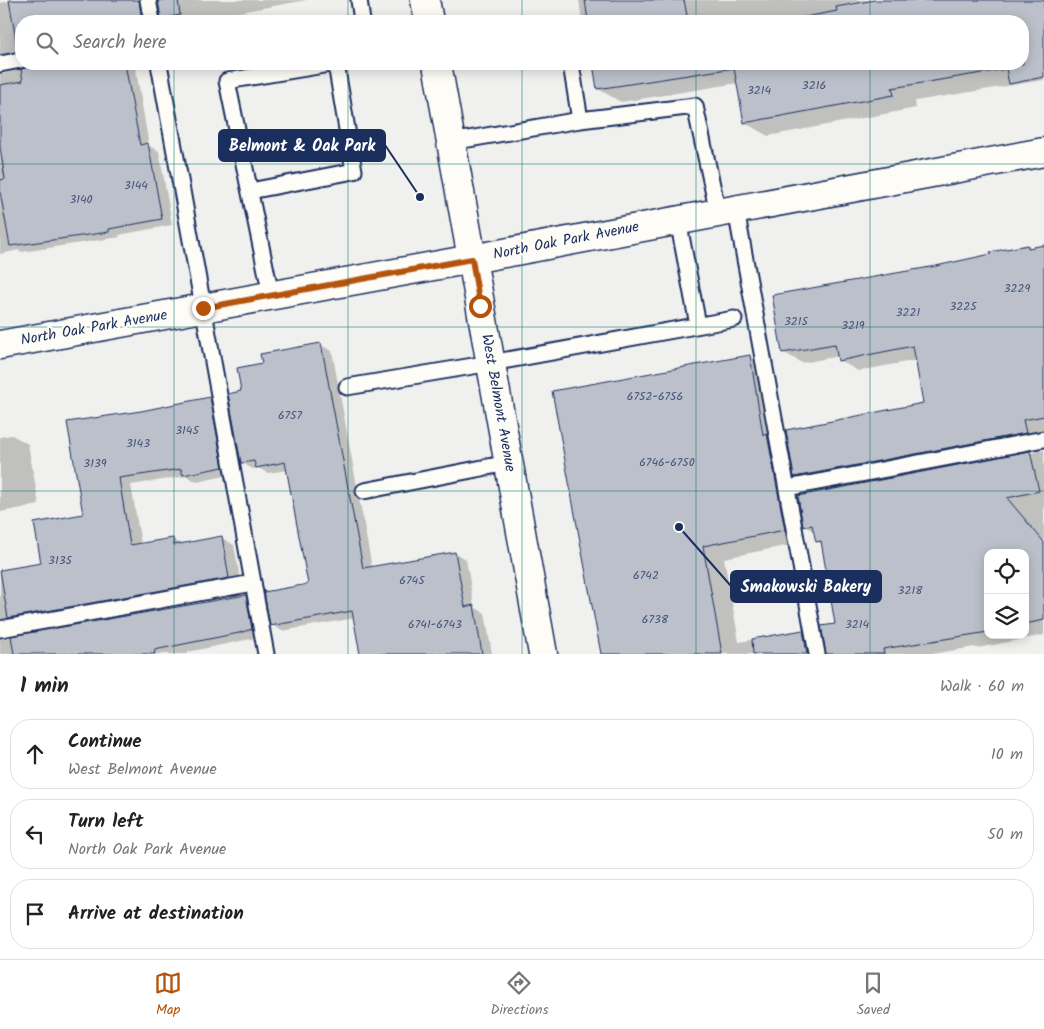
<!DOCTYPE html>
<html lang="en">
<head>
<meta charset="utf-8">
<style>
	:root { --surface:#fff; --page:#f6f6f6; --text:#222; --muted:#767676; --line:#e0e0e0; --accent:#b45309 }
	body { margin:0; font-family:Kalam,sans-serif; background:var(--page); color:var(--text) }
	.controls { position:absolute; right:15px; bottom:15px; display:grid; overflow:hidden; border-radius:10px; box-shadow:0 2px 12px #0003 }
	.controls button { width:45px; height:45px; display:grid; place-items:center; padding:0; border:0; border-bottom:1px solid var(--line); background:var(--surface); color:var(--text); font:25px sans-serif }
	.stop { position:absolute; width:15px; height:15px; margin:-11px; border:4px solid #b45309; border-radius:50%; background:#fff }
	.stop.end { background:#b45309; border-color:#fff; box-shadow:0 1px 5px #0008 }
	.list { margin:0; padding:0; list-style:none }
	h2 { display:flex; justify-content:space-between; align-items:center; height:65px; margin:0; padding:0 20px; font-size:21px }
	h2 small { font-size:16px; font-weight:400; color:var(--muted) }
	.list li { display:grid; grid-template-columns:32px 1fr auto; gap:15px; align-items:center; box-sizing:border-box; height:70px; margin:0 10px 10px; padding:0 10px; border:1px solid var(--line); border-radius:20px }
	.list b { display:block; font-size:19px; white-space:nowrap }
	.list p { margin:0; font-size:16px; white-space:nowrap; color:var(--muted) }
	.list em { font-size:16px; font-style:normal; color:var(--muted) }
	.icon { flex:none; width:28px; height:28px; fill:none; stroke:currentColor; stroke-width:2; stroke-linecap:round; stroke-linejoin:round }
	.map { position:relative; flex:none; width:1044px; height:654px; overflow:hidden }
	.search { position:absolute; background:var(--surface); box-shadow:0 2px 12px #0003; left:15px; right:15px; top:15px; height:55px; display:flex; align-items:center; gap:12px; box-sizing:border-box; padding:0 18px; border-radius:20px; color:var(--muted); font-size:19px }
	.sheet { height:305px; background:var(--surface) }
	nav { display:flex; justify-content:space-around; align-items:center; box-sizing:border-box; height:70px; border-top:1px solid var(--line); background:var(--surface); font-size:14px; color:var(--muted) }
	nav a { display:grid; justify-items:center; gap:2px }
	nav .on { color:var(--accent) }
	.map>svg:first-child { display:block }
	.shadow { fill:#0003; fill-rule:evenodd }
	.building { fill:#bbc0ca; stroke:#1b2f5e }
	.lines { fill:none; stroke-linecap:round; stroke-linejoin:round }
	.lane-casing { stroke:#1b2f5e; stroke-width:19 }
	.secondary-casing { stroke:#1b2f5e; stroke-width:31 }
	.lane { stroke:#fdfcf7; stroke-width:15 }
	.secondary { stroke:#fdfcf7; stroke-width:28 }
	.route { stroke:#b45309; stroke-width:6 }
	.grid { fill:none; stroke:#0f766e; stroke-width:1; stroke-opacity:0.55 }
	.labels { text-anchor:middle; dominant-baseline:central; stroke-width:4.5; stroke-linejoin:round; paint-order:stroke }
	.number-label { font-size:12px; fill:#435379 }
	.street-label { font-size:15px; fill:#1b2f5e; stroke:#fdfcf7 }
	.leader { fill:none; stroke:#1b2f5e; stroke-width:2 }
	.callout-dot { fill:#1b2f5e; stroke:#fdfcf7; stroke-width:2 }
	.callout { fill:#1b2f5e; stroke:#1b2f5e; stroke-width:2 }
	.callout-label { font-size:16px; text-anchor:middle; font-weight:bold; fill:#fff }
</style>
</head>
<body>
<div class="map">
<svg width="1044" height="654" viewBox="0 0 1044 654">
	<rect width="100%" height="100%" fill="#f0f0ee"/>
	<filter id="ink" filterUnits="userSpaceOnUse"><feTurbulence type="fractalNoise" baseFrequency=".02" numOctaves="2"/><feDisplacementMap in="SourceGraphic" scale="10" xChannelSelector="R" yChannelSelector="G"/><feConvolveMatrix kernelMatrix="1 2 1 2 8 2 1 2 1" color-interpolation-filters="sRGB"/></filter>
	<g filter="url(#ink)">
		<g class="shadow">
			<polygon points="16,0 152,0 152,21 21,21 21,59 2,68 3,74 27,68 31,64 135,64 149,146 159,151 172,225 119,235 120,237 22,252 19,250 0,254 0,3"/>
			<polygon points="158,0 307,0 189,21 168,21 162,18"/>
			<polygon points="579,0 1044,0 1044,80 915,101 916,108 768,136 745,123 738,83 621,102 598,89 595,66 591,64 1023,64 1023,21 582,21"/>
			<path d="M1028,246l4,3 12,-3v197l-230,44 -20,-11 4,21 246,-47v185l-67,13 -3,-1 -42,7h-330l147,-297 22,13 14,75 5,4 135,-45 -8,-44 -59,11 -19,-11v-4l-37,7 -19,-11 153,-85zM803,525l12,7 2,9 6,4 14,80 -11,19 -23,-13 -64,11 -15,-84 82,-16zM988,553h37v82h-37z"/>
			<polygon points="321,345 332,351 372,568 455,553 466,559 474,607 485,613 492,654 361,654 355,618 282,631 272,625 309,585 288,470 268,473 258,468 253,469 242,463 242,392 264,364"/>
			<polygon points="210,398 222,406 234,474 197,482 187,476 131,485 141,544 172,539 182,545 222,538 234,545 241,584 6,629 2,639 246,596 258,603 264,636 188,652 188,654 0,654 0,571 43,564 84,515 142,412"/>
			<polygon points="12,435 28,444 39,505 0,512 0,437"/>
		</g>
		<g class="building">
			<polygon points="9,0 139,0 142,21 21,21 21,51 18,51"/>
			<polygon points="158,0 178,0 180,15 161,19"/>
			<polygon points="585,0 684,0 688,21 588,21"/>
			<polygon points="875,0 1044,0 1044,77 1009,84 1006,69 892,88 894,95 744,123 734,68 597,89 593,64 1023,64 1023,21 784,21 837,11 836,7"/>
			<polygon points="29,64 125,64 140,145 148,143 162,219 109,229 109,232 10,246 0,192 0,180 5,179 0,147 0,85 23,81 21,69 27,67"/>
			<polygon points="1028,245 1028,248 1044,245 1044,416 1023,420 1026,433 794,477 786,430 923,403 913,346 838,361 835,344 782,353 772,295 936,266 991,254 990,252"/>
			<polygon points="321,343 363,568 455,552 465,607 474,605 482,654 360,654 352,611 270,626 264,592 308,584 285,462 256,468 254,461 241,463 228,394 241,391 237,368 262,363 260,354"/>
			<polygon points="750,355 763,435 767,434 785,530 703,546 722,654 601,654 552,391"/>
			<polygon points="210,397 223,467 183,475 181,469 119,478 130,545 173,538 174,545 222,536 229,578 8,618 0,570 41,563 34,523 83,514 67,422 141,411"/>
			<polygon points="1030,451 1039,491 1007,498 1044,542 1044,620 1025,624 1025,553 988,553 988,632 883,649 884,654 826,654 821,626 835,624 821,541 816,542 812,525 803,527 798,496"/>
			<polygon points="246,595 252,629 239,633 154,650 155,654 14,654 11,636"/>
			<polygon points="803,630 807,654 753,654 752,639"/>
		</g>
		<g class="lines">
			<defs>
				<g id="lane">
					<polyline points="148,0 152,21"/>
					<polyline points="359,0 362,21"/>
					<polyline points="0,64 21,60"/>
					<polyline points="159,64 266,654"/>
					<polyline points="571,64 580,120 695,106 718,213"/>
					<polyline points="451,142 580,120"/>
					<polyline points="250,191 354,171 336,64"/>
					<polyline points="736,210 817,654"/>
					<polyline points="678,220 698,325"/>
					<polyline points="271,295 227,81 330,64"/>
					<polyline points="347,387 491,363 734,319"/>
					<polyline points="787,488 1044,439"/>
					<polyline points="364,491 508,463"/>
					<polyline points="0,629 253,583"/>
				</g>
				<g id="secondary">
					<polyline points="425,0 429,21"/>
					<polyline points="437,64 543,654"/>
					<polyline points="0,345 472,259 1044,152"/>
				</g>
			</defs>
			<use href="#lane" class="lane-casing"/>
			<use href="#secondary" class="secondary-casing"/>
			<use href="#lane" class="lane"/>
			<use href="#secondary" class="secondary"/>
		</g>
	</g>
	<g class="lines" filter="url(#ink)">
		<polyline class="route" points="203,308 472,259 480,306"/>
	</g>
	<path class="grid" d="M174,0v21M348,0v21M522,0v21M696,0v21M870,0v21M174,64v590M348,64v590M522,64v590M696,64v590M870,64v590M0,164h1044M0,327h1044M0,491h1044"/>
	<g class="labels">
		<g class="number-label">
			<text x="814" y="85">3216</text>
			<text x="759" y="90">3214</text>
			<text x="136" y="185">3144</text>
			<text x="81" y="199">3140</text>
			<text x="1017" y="288">3229</text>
			<text x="963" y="306">3225</text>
			<text x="908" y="312">3221</text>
			<text x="796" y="321">3215</text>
			<text x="853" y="325">3219</text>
			<text x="655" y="396">6752-6756</text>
			<text x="290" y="415">6757</text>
			<text x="187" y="430">3145</text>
			<text x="138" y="443">3143</text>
			<text x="667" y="462">6746-6750</text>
			<text x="95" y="463">3139</text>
			<text x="60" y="560">3135</text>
			<text x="646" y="575">6742</text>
			<text x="412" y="580">6745</text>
			<text x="910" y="590">3218</text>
			<text x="655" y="619">6738</text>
			<text x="435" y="624">6741-6743</text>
			<text x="857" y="624">3214</text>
		</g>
		<g class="street-label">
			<text transform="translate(566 241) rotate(-11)">North Oak Park Avenue</text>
			<text transform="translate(94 328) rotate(-10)">North Oak Park Avenue</text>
			<text transform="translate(498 403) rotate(80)">West Belmont Avenue</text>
		</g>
	</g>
	<path class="leader" d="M420 197L385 145M679 527L731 586"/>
	<g class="callout-dot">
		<circle cx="420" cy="197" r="5"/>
		<circle cx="679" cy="527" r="5"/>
	</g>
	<g class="callout">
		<rect x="219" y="130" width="166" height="31" rx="5"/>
		<rect x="731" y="571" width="150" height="31" rx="5"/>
	</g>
	<g class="callout-label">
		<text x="302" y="151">Belmont &amp; Oak Park</text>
		<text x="806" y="592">Smakowski Bakery</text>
	</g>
</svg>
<div class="controls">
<button><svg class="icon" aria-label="locate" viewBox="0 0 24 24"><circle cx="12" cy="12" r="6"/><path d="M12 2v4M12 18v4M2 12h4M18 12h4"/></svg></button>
<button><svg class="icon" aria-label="layers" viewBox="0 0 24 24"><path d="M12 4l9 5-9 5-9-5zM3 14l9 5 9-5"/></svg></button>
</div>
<div class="stop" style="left:480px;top:306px"></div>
<div class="stop end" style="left:203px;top:308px"></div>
<div class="search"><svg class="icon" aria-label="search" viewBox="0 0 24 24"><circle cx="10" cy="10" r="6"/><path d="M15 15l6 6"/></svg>Search here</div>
</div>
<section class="sheet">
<h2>1 min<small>Walk · 60 m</small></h2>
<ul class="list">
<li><svg class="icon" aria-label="ahead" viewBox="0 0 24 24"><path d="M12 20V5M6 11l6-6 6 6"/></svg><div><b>Continue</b><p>West Belmont Avenue</p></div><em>10 m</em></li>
<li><svg class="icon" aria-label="left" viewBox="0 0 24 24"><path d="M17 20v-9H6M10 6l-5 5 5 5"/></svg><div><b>Turn left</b><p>North Oak Park Avenue</p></div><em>50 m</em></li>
<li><svg class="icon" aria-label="arrive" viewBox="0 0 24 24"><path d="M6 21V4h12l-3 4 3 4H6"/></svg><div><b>Arrive at destination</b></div></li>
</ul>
</section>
<nav>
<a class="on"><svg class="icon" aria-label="map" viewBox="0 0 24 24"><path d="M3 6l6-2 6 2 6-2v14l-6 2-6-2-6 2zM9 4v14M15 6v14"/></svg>Map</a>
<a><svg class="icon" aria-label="directions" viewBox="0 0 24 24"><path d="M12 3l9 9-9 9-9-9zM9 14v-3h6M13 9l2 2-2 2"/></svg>Directions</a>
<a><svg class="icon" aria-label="saved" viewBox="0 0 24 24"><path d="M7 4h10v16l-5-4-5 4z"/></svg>Saved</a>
</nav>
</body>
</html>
